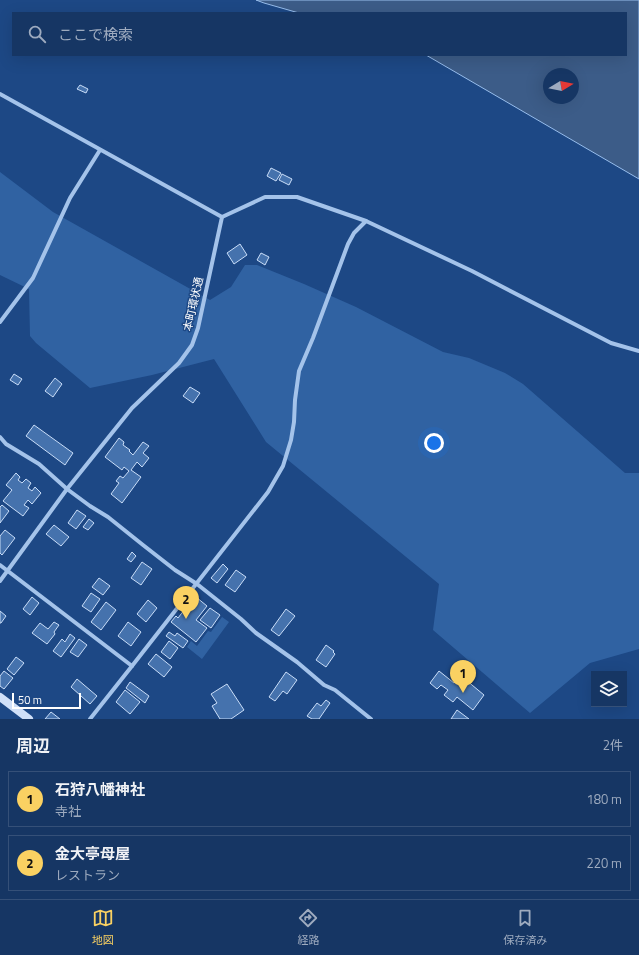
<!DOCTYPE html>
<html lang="ja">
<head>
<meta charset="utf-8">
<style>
	:root { --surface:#163664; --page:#1f3e6a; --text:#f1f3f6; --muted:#9eabbf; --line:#355078; --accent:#fad162 }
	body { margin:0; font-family:"Titillium Web","Noto Sans JP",sans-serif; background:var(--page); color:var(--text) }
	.controls { position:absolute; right:12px; bottom:12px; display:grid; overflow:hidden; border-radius:0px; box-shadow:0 4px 16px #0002 }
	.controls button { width:36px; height:36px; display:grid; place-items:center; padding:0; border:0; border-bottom:1px solid var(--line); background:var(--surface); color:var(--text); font:20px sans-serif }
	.compass { position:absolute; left:543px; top:68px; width:36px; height:36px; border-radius:50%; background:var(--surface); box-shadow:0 4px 16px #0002; rotate:80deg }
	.scale { position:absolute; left:12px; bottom:10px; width:69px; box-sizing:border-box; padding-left:4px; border:2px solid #fff; border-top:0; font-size:11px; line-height:14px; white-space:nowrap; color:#fff; -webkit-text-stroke:3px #1d4885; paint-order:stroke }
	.you { position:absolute; left:434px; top:443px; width:14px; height:14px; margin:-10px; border:3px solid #fff; border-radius:50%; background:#1a73e8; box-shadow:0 0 0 6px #1a73e833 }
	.badge { display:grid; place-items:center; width:26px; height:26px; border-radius:50%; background:var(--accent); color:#111; font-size:13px; font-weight:700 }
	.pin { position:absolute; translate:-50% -33px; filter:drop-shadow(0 1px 2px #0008) }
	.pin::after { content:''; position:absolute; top:21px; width:14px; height:12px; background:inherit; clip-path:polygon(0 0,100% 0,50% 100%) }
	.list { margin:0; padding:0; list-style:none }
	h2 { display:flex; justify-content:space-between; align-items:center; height:52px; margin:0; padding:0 16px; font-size:17px }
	h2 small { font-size:13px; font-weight:400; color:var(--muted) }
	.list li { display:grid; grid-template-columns:26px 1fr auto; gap:12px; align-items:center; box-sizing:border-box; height:56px; margin:0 8px 8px; padding:0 8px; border:1px solid var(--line); border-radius:0px }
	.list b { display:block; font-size:15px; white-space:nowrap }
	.list p { margin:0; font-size:13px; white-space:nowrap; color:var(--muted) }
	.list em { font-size:13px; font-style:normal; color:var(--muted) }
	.icon { flex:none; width:22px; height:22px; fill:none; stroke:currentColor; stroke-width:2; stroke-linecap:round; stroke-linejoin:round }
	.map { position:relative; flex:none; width:639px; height:719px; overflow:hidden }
	.search { position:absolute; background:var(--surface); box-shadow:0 4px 16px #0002; left:12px; right:12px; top:12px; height:44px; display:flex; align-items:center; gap:10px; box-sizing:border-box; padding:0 14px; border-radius:0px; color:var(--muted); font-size:15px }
	.sheet { height:180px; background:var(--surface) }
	nav { display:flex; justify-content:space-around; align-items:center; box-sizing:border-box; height:56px; border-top:1px solid var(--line); background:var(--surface); font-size:11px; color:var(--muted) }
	nav a { display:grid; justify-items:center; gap:2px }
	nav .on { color:var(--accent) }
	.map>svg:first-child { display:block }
	.green { fill:#3062a2 }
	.water { fill:#3c5c88; stroke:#97bdec; fill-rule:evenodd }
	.building { fill:#4572ad; stroke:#c9ddf8 }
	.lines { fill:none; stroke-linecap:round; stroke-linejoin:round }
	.minor { stroke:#a4c3ea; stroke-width:4 }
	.secondary { stroke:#d0e0f8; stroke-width:8 }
	.labels { text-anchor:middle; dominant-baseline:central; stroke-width:3; stroke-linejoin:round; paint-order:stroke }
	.street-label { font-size:11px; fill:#fff; stroke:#1d4885 }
</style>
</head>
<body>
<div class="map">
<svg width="639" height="719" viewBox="0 0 639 719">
	<rect width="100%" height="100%" fill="#1d4885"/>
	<g class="green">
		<polygon points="0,172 53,212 210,300 231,287 245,265 257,265 304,284 356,307 443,352 469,358 505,373 523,384 625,473 639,473 639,649 590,663 530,713 433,630 439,584 266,442 214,359 152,375 90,388 36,343 30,336 29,289 0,275"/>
		<polygon points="222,617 229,622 202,659 187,647 191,641 197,646 208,631 211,632"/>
	</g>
	<path class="water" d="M256,0h383v179l-213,-124h200v-42h-327l-35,-10zM549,74h24v24h-24z"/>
	<g class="building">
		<polygon points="80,85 88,89 86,93 77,89"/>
		<polygon points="271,168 281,173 276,181 267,176"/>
		<polygon points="282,174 292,179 289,185 279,180"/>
		<polygon points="240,244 247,255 234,264 227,253"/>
		<polygon points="261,253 269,257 265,265 257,260"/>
		<polygon points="14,374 22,379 18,385 10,380"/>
		<polygon points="55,378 62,384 53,397 45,391"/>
		<polygon points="190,387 200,393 193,403 183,396"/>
		<polygon points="34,425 73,453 65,465 26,436"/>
		<polygon points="119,438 124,442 123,445 130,450 129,451 133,455 143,442 149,446 143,453 149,458 142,467 137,462 131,470 141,477 122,503 111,494 119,483 116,481 120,476 123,478 129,471 124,467 122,470 105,457"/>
		<polygon points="16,473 20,477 18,480 22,483 26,479 31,483 28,488 32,491 35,487 41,493 32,504 28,500 24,505 29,508 23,516 3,501 12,490 6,485"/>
		<polygon points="2,505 9,511 0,523 0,507"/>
		<polygon points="77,510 86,516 76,529 68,523"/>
		<polygon points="89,519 94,523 88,530 83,527"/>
		<polygon points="54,525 69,537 61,546 46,534"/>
		<polygon points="5,530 15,538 2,555 0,553 0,536"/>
		<polygon points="132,552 136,556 131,562 127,559"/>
		<polygon points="142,562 152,569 141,585 131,578"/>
		<polygon points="223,564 228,569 217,583 211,578"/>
		<polygon points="236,570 246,577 235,592 225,585"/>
		<polygon points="99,578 110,586 103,595 92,587"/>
		<polygon points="91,593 100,599 91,612 82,606"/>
		<polygon points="32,597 39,603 30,615 23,609"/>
		<polygon points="196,597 207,606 196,620 207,628 196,642 171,622 176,616 178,618 191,601 192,602"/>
		<polygon points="148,600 157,608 146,622 137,614"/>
		<polygon points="106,602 116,610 101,630 91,622"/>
		<polygon points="210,608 220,615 211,628 200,620"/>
		<polygon points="286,609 295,616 279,636 271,630"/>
		<polygon points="0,611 6,616 1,623 0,623"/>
		<polygon points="54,622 59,625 54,632 55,634 47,644 32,633 40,623 48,629"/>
		<polygon points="128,622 141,632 131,646 118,636"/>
		<polygon points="169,632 175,636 177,633 188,641 183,648 166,636"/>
		<polygon points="70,634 75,638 61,657 53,651 62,639 65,642"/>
		<polygon points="79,639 87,645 78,657 70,652"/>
		<polygon points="169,641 178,648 170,659 161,652"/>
		<polygon points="326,645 334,651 333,652 335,654 326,667 316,660"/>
		<polygon points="156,654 172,667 164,677 148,664"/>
		<polygon points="16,657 24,663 14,675 7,669"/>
		<polygon points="4,671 13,678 4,689 0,686 0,676"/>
		<polygon points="439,671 454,683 460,675 484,695 473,710 457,697 453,702 444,695 448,690 441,685 437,689 430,683"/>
		<polygon points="286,672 297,680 287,694 283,691 275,701 269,697"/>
		<polygon points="77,679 97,696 90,704 71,687"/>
		<polygon points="130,682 149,696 145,703 126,688"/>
		<polygon points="227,684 244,710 231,719 220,719 212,706 217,703 211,694"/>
		<polygon points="125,690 140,702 130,714 116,702"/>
		<polygon points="326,700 330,703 319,719 312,719 307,716 317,703 321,706"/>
		<polygon points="457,710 469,719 451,719"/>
		<polygon points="51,712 60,719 45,719"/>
	</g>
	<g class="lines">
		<g class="minor">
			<polyline points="0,94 222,217 198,328 192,345 179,363 132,408 67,489 0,581"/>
			<polyline points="222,217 265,197 297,197 366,221 472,271 611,343 639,351"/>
			<polyline points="0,322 33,278 70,198 100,150"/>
			<polyline points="0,437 6,444 39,464 67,489 90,506 108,517 143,545 175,570 197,584 241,619 256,633 297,662 324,685 335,690 371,719"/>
			<polyline points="0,565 132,666"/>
			<polyline points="90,719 132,666 268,492 283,466 291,440 294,422 295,400 299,371 313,338 348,244 354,233 366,221"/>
		</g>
		<polyline class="secondary" points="0,697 29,719"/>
	</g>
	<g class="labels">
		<g class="street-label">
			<text transform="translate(193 304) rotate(-77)">本町環状通</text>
		</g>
	</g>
</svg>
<div class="controls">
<button><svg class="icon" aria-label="layers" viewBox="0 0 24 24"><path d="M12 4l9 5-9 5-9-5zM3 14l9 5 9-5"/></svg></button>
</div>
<svg class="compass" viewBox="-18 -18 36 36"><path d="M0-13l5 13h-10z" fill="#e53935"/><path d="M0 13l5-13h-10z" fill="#9eabbf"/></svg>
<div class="scale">50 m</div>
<div class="you"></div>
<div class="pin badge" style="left:463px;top:693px">1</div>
<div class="pin badge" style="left:186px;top:619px">2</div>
<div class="search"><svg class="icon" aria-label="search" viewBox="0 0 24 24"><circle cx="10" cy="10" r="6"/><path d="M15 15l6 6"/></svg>ここで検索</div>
</div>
<section class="sheet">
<h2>周辺<small>2件</small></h2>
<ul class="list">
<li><span class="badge">1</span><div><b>石狩八幡神社</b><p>寺社</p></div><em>180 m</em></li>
<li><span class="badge">2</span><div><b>金大亭母屋</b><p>レストラン</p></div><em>220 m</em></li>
</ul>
</section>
<nav>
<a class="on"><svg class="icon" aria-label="map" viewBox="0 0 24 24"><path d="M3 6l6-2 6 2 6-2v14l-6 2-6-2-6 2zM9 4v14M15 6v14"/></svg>地図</a>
<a><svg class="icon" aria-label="directions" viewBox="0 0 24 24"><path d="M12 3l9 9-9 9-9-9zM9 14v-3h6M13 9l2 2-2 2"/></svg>経路</a>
<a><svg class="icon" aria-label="saved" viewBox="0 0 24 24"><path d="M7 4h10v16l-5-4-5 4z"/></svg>保存済み</a>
</nav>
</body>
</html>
